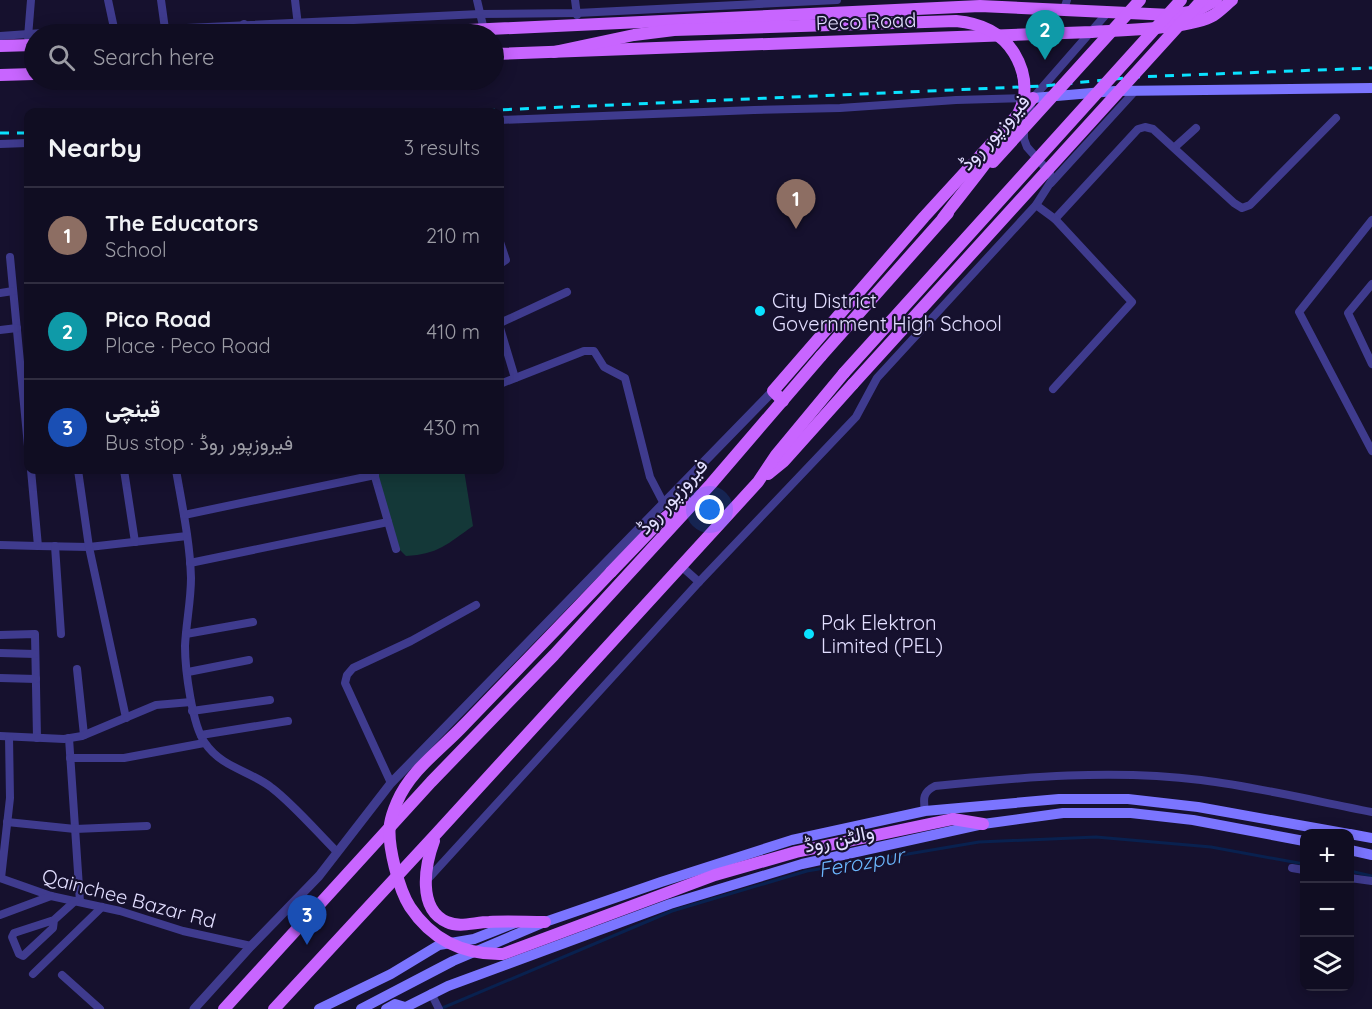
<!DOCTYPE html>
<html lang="en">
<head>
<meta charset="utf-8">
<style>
	:root { --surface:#100d22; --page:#1e1b2f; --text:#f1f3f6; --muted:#9c9ca5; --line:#302d40; --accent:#0ae2ff }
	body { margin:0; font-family:Quicksand,Vazirmatn,sans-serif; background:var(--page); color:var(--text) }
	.controls { position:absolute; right:18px; bottom:18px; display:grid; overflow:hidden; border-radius:12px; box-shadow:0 3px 15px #0003 }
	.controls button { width:54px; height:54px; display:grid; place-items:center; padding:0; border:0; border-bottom:2px solid var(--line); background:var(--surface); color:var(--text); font:30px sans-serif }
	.you { position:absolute; left:710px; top:510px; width:21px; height:21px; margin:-15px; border:4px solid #fff; border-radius:50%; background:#1a73e8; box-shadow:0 0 0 9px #1a73e833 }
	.badge { display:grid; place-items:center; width:39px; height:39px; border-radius:50%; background:var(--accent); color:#fff; font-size:20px; font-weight:700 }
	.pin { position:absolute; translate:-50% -50px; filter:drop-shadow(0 2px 3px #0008) }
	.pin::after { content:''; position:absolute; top:32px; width:21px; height:18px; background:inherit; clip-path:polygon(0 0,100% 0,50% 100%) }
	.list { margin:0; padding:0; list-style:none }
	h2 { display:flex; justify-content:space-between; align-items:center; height:78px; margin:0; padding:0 24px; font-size:26px }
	h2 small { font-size:20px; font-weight:400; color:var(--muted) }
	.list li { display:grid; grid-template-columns:39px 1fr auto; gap:18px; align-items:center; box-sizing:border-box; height:96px; padding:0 24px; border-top:2px solid var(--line) }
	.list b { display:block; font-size:22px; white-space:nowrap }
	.list p { margin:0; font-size:20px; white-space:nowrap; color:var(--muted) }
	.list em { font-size:20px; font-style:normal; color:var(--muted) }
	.icon { flex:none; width:33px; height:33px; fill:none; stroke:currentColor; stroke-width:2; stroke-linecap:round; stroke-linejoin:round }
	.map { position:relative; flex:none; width:1372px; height:1009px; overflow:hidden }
	.search { position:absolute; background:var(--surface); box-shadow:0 3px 15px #0003; left:24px; top:24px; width:480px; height:66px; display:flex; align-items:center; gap:15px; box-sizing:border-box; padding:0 21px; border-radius:33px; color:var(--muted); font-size:22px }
	.panel { position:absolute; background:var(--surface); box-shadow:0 3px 15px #0003; left:24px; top:108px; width:480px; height:366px; border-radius:12px }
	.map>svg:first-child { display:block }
	.green { fill:#143838 }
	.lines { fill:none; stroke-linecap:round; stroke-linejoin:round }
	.stream { stroke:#09214f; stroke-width:3 }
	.minor { stroke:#3f3b8e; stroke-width:8 }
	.tertiary { stroke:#3f3b8e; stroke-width:9 }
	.secondary { stroke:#7b75ff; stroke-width:10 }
	.primary { stroke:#c865ff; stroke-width:12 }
	.rail { stroke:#0ae2ff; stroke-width:3; stroke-dasharray:9 8; stroke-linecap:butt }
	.primary-bridge { stroke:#c865ff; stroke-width:12 }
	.poi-dot { fill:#0ae2ff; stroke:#16112e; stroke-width:2 }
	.labels { text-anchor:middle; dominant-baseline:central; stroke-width:4.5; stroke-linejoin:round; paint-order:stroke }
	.street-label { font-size:20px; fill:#e2deff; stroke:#16112e }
	.poi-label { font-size:20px; fill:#e2deff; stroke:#16112e; text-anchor:start }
	.water-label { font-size:21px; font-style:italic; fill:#6cb8ff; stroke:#16112e }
</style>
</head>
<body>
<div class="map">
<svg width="1372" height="1009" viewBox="0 0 1372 1009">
	<rect width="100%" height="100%" fill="#16112e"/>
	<path class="green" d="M376,470h88l9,56c-26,18 -34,28 -67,30l-7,-7z"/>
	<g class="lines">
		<g class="stream">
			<polyline points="1350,871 1372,876"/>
			<polyline points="440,1009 672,911 807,871 979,842 1096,837 1211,847 1304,864"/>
		</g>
		<g class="minor">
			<polyline points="108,0 114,28"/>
			<polyline points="161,0 165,29"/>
			<polyline points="295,0 299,34"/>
			<polyline points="477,0 484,30"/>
			<polyline points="575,0 577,15"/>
			<polyline points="1064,9 1067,0"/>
			<polyline points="244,24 245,34"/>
			<polyline points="0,36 114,28 165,29 480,14 577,13 837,0"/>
			<polyline points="28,37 31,0"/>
			<polyline points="500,120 754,110 840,108 956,100 1026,98"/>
			<polyline points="0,144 28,143"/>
			<polyline points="1175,147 1196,128"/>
			<polyline points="1051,183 1135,91"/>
			<polyline points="1036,205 1055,219 1138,129 1145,127 1153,129 1234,203 1242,208 1250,205 1336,118"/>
			<polyline points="1372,220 1299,312 1372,451"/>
			<polyline points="500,242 506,260 500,264"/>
			<polyline points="10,257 28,446"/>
			<polyline points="1372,284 1348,313 1372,364"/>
			<polyline points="0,293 13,291"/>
			<polyline points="500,323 567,292"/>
			<polyline points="500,328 515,378"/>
			<polyline points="0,330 17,328"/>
			<polyline points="500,384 584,351 594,351 604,367 625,378 650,477 663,502"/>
			<polyline points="1053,389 1132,302 1055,219"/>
			<polyline points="31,470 38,546 89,547 187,536"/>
			<polyline points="78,470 89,547 126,718"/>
			<polyline points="124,470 135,542"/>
			<path d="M176,470c6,35 14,72 15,108 0,23 -5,45 -6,68 0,23 7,79 20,97 17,25 46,28 67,45 22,17 45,44 65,64"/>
			<polyline points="373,470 396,549"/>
			<polyline points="184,515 375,475"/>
			<polyline points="0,545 38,546"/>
			<polyline points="55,546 61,634"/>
			<polyline points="190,563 388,522"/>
			<polyline points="681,566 699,582"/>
			<polyline points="186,634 253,622"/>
			<polyline points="0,635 35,634 37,738"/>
			<polyline points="0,653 35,654"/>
			<polyline points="77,669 84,735"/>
			<polyline points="188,672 249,660"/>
			<polyline points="0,678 36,679"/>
			<polyline points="192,711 270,700"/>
			<polyline points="201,735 288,721"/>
			<polyline points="0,736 64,739 82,736 156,705 191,702"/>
			<polyline points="69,738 80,902"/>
			<polyline points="70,758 124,758 204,743"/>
			<polyline points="391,783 345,683 347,675 353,668 411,641 476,605"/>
			<path d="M925,811c-2,-13 -2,-19 10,-25 88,-9 178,-17 266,-6 57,7 114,21 171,32"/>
			<polyline points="7,822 75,829 147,826"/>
			<polyline points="1292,868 1304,870"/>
			<polyline points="0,878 51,896 120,911 183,931 251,946"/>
			<polyline points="1,878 10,798 9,737"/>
			<polyline points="1350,878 1372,881"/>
			<polyline points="427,880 699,582 856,417 877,378 1036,205 1052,180 1050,173 1027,147 1024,139 1024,127 1033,98 1109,11"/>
			<polyline points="0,915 51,896"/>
			<polyline points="54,920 53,928 23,956 19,954 12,937 14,933 54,920 75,901"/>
			<polyline points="33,974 102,907"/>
			<polyline points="62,975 100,1009"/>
			<polyline points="431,993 439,1009"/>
		</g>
		<polyline class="tertiary" points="194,1009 251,946 319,876 391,783 773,391"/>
		<g class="secondary">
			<polyline points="1033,98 1115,91 1372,88"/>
			<polyline points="1350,834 1372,838"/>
			<polyline points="1350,850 1372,855"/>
			<polyline points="319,1009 391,974 439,945 474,939 515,923"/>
			<polyline points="361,1009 453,961 545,922 661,882 792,840 925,811 1059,799 1128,799 1198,807 1349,834"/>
			<polyline points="386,1009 395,1004 405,1007"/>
			<polyline points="402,1009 448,986 670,904 802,864 983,824 1063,813 1131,813 1193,820 1304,841"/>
		</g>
		<g class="primary">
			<polyline points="385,34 980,6 1171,15 1196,11 1216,0"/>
			<polyline points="0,46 34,45"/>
			<path d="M494,54l598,-22c29,-2 99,-3 122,-17 6,-4 12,-10 18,-15"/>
			<polyline points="0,75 34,74"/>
			<polyline points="783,401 773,391 924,217 1033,98"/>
			<polyline points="768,474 784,461 853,384"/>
			<polyline points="611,572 658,523 686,502"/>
			<polyline points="953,819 983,824"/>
			<path d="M434,841c-9,24 -17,68 13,81 13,6 28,0 42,0 18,-1 37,0 56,0"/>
			<polyline points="224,1009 431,782 554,655 711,484 821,356"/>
			<polyline points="274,1009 436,834 758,482 776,455 844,373"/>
		</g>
		<g class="rail">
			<polyline points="452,112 1043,86 1135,77 1372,68"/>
			<polyline points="0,133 28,133"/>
		</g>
		<g class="primary-bridge">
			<path d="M554,52l80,-17 40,-5 282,-9c23,2 45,11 58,32 8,13 12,28 10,44 -5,30 -61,94 -81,121"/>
			<polyline points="993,162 1140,0"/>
			<polyline points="821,356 948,213"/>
			<polyline points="844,373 1181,0"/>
			<polyline points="853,384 1202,0"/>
			<path d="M611,572c-49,52 -99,103 -149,155 -22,23 -52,44 -65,75 -3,7 -6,15 -7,22 -3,21 9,66 20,83 22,33 54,48 93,47l212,-79 81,-23 157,-33"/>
		</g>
	</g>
	<g class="poi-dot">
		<circle cx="760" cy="311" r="6"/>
		<circle cx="809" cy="634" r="6"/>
	</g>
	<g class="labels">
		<g class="street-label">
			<text transform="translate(866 21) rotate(-2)">Peco Road</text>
			<text transform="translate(994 132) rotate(-48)">فیروزپور روڈ</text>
			<text transform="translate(672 496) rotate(-48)">فیروزپور روڈ</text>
			<text transform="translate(839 838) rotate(-12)">والٹن روڈ</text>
			<text transform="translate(129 898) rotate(15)">Qainchee Bazar Rd</text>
		</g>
		<g class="poi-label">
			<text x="772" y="300">City District<tspan x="772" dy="23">Government High School</tspan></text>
			<text x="821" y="622">Pak Elektron<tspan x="821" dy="23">Limited (PEL)</tspan></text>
		</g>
		<g class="water-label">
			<text transform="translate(861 862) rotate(-10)">Ferozpur</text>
		</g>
	</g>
</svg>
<div class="controls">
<button>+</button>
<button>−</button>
<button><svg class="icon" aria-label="layers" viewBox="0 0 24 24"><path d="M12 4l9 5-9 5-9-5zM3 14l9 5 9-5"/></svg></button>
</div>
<div class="you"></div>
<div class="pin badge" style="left:796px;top:229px;background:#8d6e63">1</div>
<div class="pin badge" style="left:1045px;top:60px;background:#0f9aa8">2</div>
<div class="pin badge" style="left:307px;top:945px;background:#1a4fb4">3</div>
<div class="search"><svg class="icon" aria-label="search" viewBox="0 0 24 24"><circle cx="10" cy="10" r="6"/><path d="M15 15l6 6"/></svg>Search here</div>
<section class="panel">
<h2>Nearby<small>3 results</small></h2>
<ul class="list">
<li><span class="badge" style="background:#8d6e63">1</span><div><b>The Educators</b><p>School</p></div><em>210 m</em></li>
<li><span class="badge" style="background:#0f9aa8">2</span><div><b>Pico Road</b><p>Place · Peco Road</p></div><em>410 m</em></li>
<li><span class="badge" style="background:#1a4fb4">3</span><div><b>قینچی</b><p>Bus stop · فیروزپور روڈ</p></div><em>430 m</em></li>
</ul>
</section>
</div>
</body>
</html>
